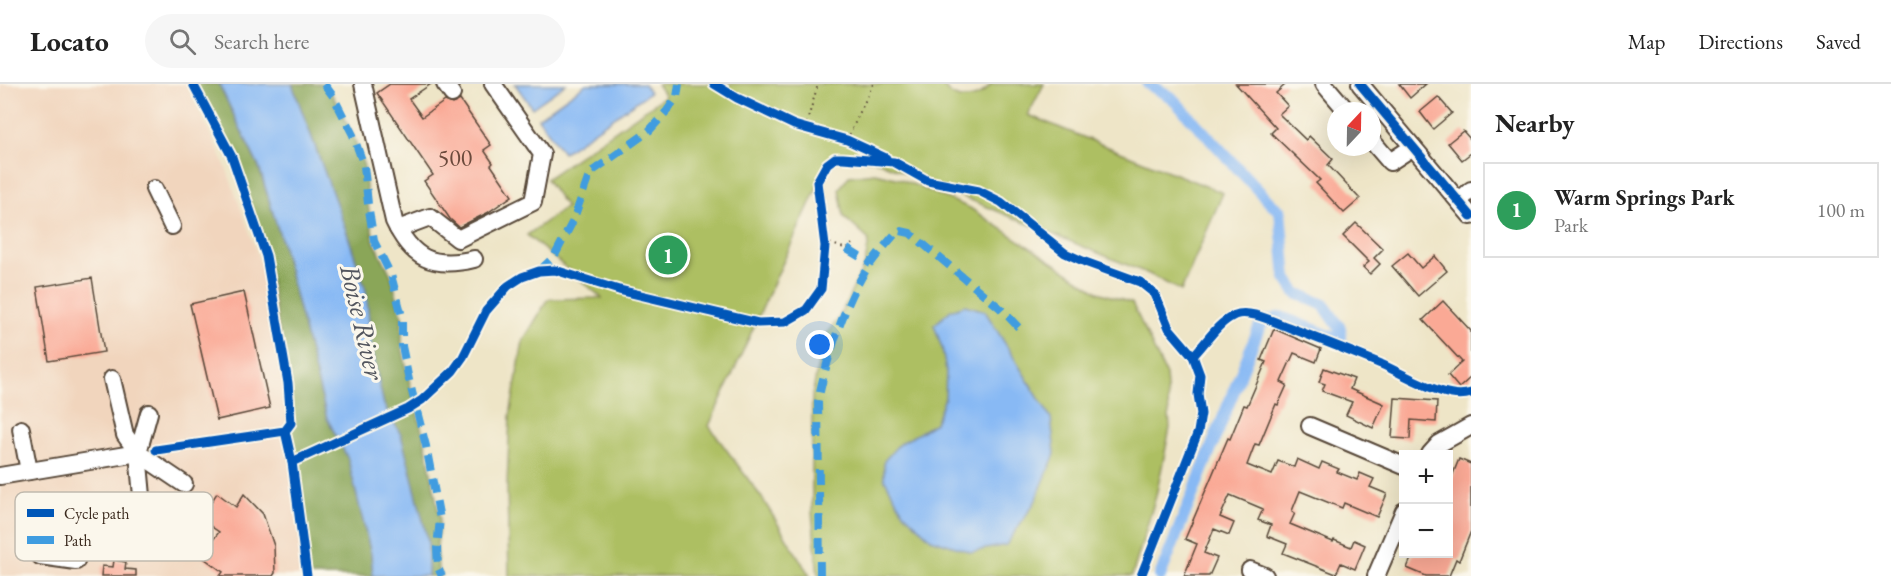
<!DOCTYPE html>
<html lang="en">
<head>
<meta charset="utf-8">
<style>
	:root { --surface:#fff; --page:#f6f6f6; --text:#222; --muted:#767676; --line:#e0e0e0; --accent:#0f766e }
	body { margin:0; font-family:"EB Garamond",serif; background:var(--page); color:var(--text) }
	.controls { position:absolute; right:18px; bottom:18px; display:grid; overflow:hidden; border-radius:0px; box-shadow:0 6px 24px #0002 }
	.controls button { width:54px; height:54px; display:grid; place-items:center; padding:0; border:0; border-bottom:2px solid var(--line); background:var(--surface); color:var(--text); font:30px sans-serif }
	.compass { position:absolute; left:1327px; top:18px; width:54px; height:54px; border-radius:50%; background:var(--surface); box-shadow:0 6px 24px #0002; rotate:22deg }
	.you { position:absolute; left:820px; top:261px; width:21px; height:21px; margin:-15px; border:4px solid #fff; border-radius:50%; background:#1a73e8; box-shadow:0 0 0 9px #1a73e833 }
	.badge { display:grid; place-items:center; width:39px; height:39px; border-radius:50%; background:var(--accent); color:#fff; font-size:20px; font-weight:700 }
	.pin { position:absolute; translate:-50% -50%; border:3px solid #fff; box-shadow:0 2px 6px #0006 }
	.list { margin:0; padding:0; list-style:none }
	h2 { display:flex; justify-content:space-between; align-items:center; height:78px; margin:0; padding:0 24px; font-size:26px }
	h2 small { font-size:20px; font-weight:400; color:var(--muted) }
	.list li { display:grid; grid-template-columns:39px 1fr auto; gap:18px; align-items:center; box-sizing:border-box; height:96px; margin:0 12px 12px; padding:0 12px; border:2px solid var(--line); border-radius:0px }
	.list b { display:block; font-size:22px; white-space:nowrap }
	.list p { margin:0; font-size:20px; white-space:nowrap; color:var(--muted) }
	.list em { font-size:20px; font-style:normal; color:var(--muted) }
	.icon { flex:none; width:33px; height:33px; fill:none; stroke:currentColor; stroke-width:2; stroke-linecap:round; stroke-linejoin:round }
	.map { position:relative; flex:none; width:1471px; height:492px; overflow:hidden }
	header { display:flex; align-items:center; gap:36px; box-sizing:border-box; height:84px; padding:0 30px; background:var(--surface); border-bottom:2px solid var(--line) }
	header strong { font-size:28px }
	nav { display:flex; gap:33px; margin-inline-start:auto; font-size:21px }
	.search { width:420px; height:54px; background:var(--page); display:flex; align-items:center; gap:15px; box-sizing:border-box; padding:0 21px; border-radius:33px; color:var(--muted); font-size:22px }
	main { display:flex }
	aside { flex:1; background:var(--surface) }
	.map>svg:first-child { display:block }
	.built { fill:#f1d5bd }
	.green { fill:#adbf62; stroke:#747440; stroke-width:1.5 }
	.forest { fill:#8aa658; stroke:#62683b; stroke-width:1.5 }
	.water { fill:#88b9f4; stroke:#627289; stroke-width:1.5 }
	.lines { fill:none; stroke-linecap:round; stroke-linejoin:round }
	.canal { stroke:#88b9f4; stroke-width:12 }
	.building { fill:#faa995 }
	.minor-casing { stroke:#564637; stroke-width:20 }
	.path { stroke:#564637; stroke-width:2; stroke-dasharray:1.5 4.5; stroke-linecap:butt }
	.minor { stroke:#fff; stroke-width:16 }
	.quiet { stroke:#3f9ce0; stroke-width:8; stroke-dasharray:15 8; stroke-linecap:butt }
	.cycleway-casing { stroke:#fbf7ec; stroke-width:13 }
	.cycleway { stroke:#0057b8; stroke-width:9 }
	.labels { text-anchor:middle; dominant-baseline:central; stroke-width:6; stroke-linejoin:round; paint-order:stroke }
	.number-label { font-size:24px; fill:#6b4a3c }
	.water-label { font-size:28px; font-style:italic; fill:#52555e; stroke:#fbf7ec }
	.key { fill:#fbf7ec; stroke:#c1baae; stroke-width:1.5 }
	.key-label { font-size:16px; fill:#3b2a1e }
</style>
</head>
<body>
<header>
<strong>Locato</strong>
<div class="search"><svg class="icon" aria-label="search" viewBox="0 0 24 24"><circle cx="10" cy="10" r="6"/><path d="M15 15l6 6"/></svg>Search here</div>
<nav><a>Map</a><a>Directions</a><a>Saved</a></nav>
</header>
<main>
<div class="map">
<svg width="1471" height="492" viewBox="0 0 1471 492">
	<rect width="100%" height="100%" fill="#fbf7ec"/>
	<filter id="ink" filterUnits="userSpaceOnUse"><feTurbulence type="fractalNoise" baseFrequency=".0167" numOctaves="2"/><feDisplacementMap in="SourceGraphic" scale="12" xChannelSelector="R" yChannelSelector="G"/><feConvolveMatrix kernelMatrix="1 2 1 2 8 2 1 2 1" color-interpolation-filters="sRGB"/></filter>
	<filter id="wash" filterUnits="userSpaceOnUse"><feTurbulence type="fractalNoise" baseFrequency=".008" numOctaves="4" result="noise"/><feDisplacementMap in="SourceGraphic" scale="24" xChannelSelector="R" yChannelSelector="G"/><feGaussianBlur stdDeviation="1.35" result="paint"/><feColorMatrix in="noise" values="0 0 0 0 0 0 0 0 0 0 0 0 0 0 0 0 0 1.4 0 .05"/><feComposite in="paint" operator="in"/></filter>
	<g filter="url(#wash)">
		<rect width="100%" height="100%" fill="#eee5c7"/>
		<polygon class="built" points="0,0 186,0 225,81 317,333 362,492 0,492"/>
		<g class="green">
			<path d="M657,0h285c12,20 36,18 49,0h53l-16,31 195,78 -42,98 -32,-17 -275,-114 -39,-2 -7,5 -119,263 53,72 48,78h-301l-2,-90 3,-70 13,-75 25,-42 54,-1 -75,-63 39,-28 -20,-28 119,-83z"/>
			<polygon points="875,89 900,95 970,124 1098,208 1132,219 1166,291 1170,344 1156,412 1132,492 818,492 812,428 812,312 823,254 838,235 865,180 869,156 844,133 839,105 849,92"/>
		</g>
		<g class="forest">
			<polygon points="193,0 219,0 259,84 281,155 327,334 348,375 371,470 373,492 307,492 292,379 285,347 291,339 288,299 266,172 232,73"/>
			<polygon points="292,0 324,0 333,12 353,51 364,82 368,120 374,157 391,191 402,232 402,262 409,296 426,362 440,435 437,463 438,484 442,492 428,492 428,457 409,381 401,351 384,321 372,269 366,207 347,149"/>
		</g>
		<g class="water">
			<polygon points="219,0 292,0 347,149 366,207 372,269 384,321 401,351 409,381 428,457 428,492 373,492 371,470 348,375 327,334 281,155 259,83"/>
			<polygon points="515,0 566,0 532,24"/>
			<polygon points="586,0 644,0 650,8 563,69 538,34"/>
			<polygon points="965,221 985,227 1051,334 1055,370 1035,418 1006,461 971,468 931,455 903,428 884,394 884,377 899,360 919,349 935,339 945,314 946,287 942,264 934,241 951,226"/>
		</g>
		<g class="lines">
			<polyline class="canal" points="1148,0 1171,13 1271,120 1280,127 1286,194 1296,209 1324,221 1340,244 1341,256 1281,233 1261,239 1160,492"/>
		</g>
		<g id="blocks">
			<g class="building">
				<polygon points="390,0 431,0 409,15 422,33 445,17 452,20 460,16 491,61 484,66 493,79 491,81 512,112 487,129 459,143 450,135 424,97 433,91 377,9"/>
				<polygon points="1236,0 1286,0 1276,9 1288,22 1279,30 1306,56 1309,52 1333,75 1328,81 1360,115 1344,129 1316,99 1320,96 1271,49 1276,44"/>
				<polygon points="1399,0 1426,0 1410,14"/>
				<polygon points="1438,13 1452,29 1433,45 1420,28"/>
				<polygon points="1463,47 1471,56 1471,69 1462,76 1448,59"/>
				<polygon points="1356,139 1383,165 1374,174 1380,180 1370,190 1363,183 1369,178 1343,152"/>
				<polygon points="1408,169 1421,184 1435,172 1447,187 1418,212 1392,182"/>
				<polygon points="92,194 104,268 49,277 37,203"/>
				<polygon points="244,208 270,324 217,336 190,220"/>
				<polygon points="1443,217 1471,247 1471,293 1459,304 1448,291 1462,278 1423,236"/>
				<polygon points="1274,245 1321,265 1316,278 1294,269 1281,298 1287,301 1278,321 1276,320 1259,361 1255,360 1247,381 1272,391 1278,377 1294,383 1297,375 1319,385 1322,378 1339,385 1337,388 1357,396 1360,389 1374,395 1370,403 1387,410 1377,433 1344,419 1342,424 1300,407 1292,427 1295,429 1290,440 1333,458 1334,456 1351,463 1354,456 1365,461 1355,485 1341,479 1336,490 1283,469 1287,460 1267,452 1271,441 1258,436 1263,425 1230,411 1220,433 1234,439 1229,451 1214,445 1204,469 1217,474 1209,492 1184,492 1197,460 1185,455 1228,354 1230,355 1244,321 1247,322 1266,278 1261,276"/>
				<polygon points="1324,284 1354,295 1350,305 1384,320 1373,344 1346,331 1352,318 1322,307 1325,300 1319,298"/>
				<polygon points="1395,314 1437,317 1436,338 1411,336 1410,355 1392,354"/>
				<polygon points="1459,375 1471,380 1471,447 1459,477 1456,475 1449,492 1426,492 1407,484 1413,470 1449,470 1449,400"/>
				<polygon points="217,409 236,423 244,410 263,430 274,462 275,489 273,492 220,492 223,488 201,472 219,448 200,435"/>
				<polygon points="114,476 126,478 125,485 136,486 136,492 101,492 102,482 113,483"/>
			</g>
		</g>
	</g>
	<g filter="url(#ink)">
		<use href="#blocks" fill-opacity="0" stroke="#564637" stroke-width="1.5"/>
		<g class="lines">
			<defs>
				<g id="minor">
					<path d="M363,0l31,137c18,38 39,48 80,38"/>
					<polyline points="445,0 452,10"/>
					<polyline points="1324,0 1347,27"/>
					<polyline points="1360,0 1471,132"/>
					<polyline points="1372,57 1390,78 1413,63"/>
					<polyline points="154,105 172,142"/>
					<polyline points="1459,117 1471,106"/>
					<polyline points="398,145 430,133 458,155 533,118 542,70 493,0"/>
					<polyline points="112,295 125,351 138,369 184,400"/>
					<polyline points="1310,342 1404,382"/>
					<polyline points="21,345 29,387"/>
					<polyline points="1430,370 1439,360 1471,342"/>
					<polyline points="0,392 138,369"/>
					<polyline points="146,455 138,369 149,329"/>
					<polyline points="40,472 76,477"/>
					<polyline points="1250,486 1265,492"/>
					<polyline points="1376,492 1404,427"/>
				</g>
			</defs>
			<use href="#minor" class="minor-casing"/>
			<g class="path">
				<polyline points="805,45 818,0"/>
				<polyline points="847,56 873,0"/>
				<polyline points="825,162 829,159 847,165 852,160"/>
			</g>
			<use href="#minor" class="minor"/>
			<g class="quiet">
				<polyline points="324,0 333,12 353,51 364,82 368,120 374,157 391,191 402,232 402,262 409,296 426,362 440,435 437,463 438,484 442,492"/>
				<polyline points="847,165 871,180"/>
				<polyline points="539,187 554,173 573,137 590,89 649,47 666,28 677,13 679,0"/>
				<path d="M820,492l-2,-175c7,-36 23,-86 41,-119 9,-17 23,-33 36,-48l6,-3 9,2 90,75 23,24"/>
			</g>
			<defs>
				<g id="cycleway">
					<polyline points="714,0 737,14 794,41 847,56 886,74"/>
					<polyline points="1360,0 1471,132"/>
					<path d="M1193,272c13,-13 24,-33 42,-41 14,-6 39,7 53,12 31,12 62,24 93,37 20,9 38,20 59,27 9,3 22,5 31,2"/>
					<polyline points="285,347 292,378 307,492"/>
					<polyline points="156,366 285,347 291,339 288,299 266,172 232,73 193,0"/>
					<polyline points="292,378 408,325 422,316 453,287 463,273 486,227 508,202 522,193 539,187 555,186 619,206 758,239 785,238 806,226 821,205 825,162 817,98 827,80 835,74 843,74 894,78 928,97 979,107 1001,118 1065,169 1085,178 1140,198 1155,210 1169,244 1193,272 1200,291 1198,310 1201,330 1198,348 1141,492"/>
				</g>
			</defs>
			<use href="#cycleway" class="cycleway-casing"/>
			<use href="#cycleway" class="cycleway"/>
		</g>
	</g>
	<g class="labels">
		<g class="number-label">
			<text x="455" y="73">500</text>
		</g>
		<g class="water-label">
			<text transform="translate(363 238) rotate(77)">Boise River</text>
		</g>
	</g>
	<rect x="15" y="408" width="198" height="69" rx="9" class="key"/>
	<rect x="27" y="425" width="27" height="8" fill="#0057b8"/>
	<rect x="27" y="452" width="27" height="8" fill="#3f9ce0"/>
	<g class="key-label">
		<text x="64" y="435">Cycle path</text>
		<text x="64" y="462">Path</text>
	</g>
</svg>
<div class="controls">
<button>+</button>
<button>−</button>
</div>
<svg class="compass" viewBox="-18 -18 36 36"><path d="M0-13l5 13h-10z" fill="#e53935"/><path d="M0 13l5-13h-10z" fill="#767676"/></svg>
<div class="you"></div>
<div class="pin badge" style="left:668px;top:171px;background:#2e9e5b">1</div>
</div>
<aside>
<h2>Nearby<small></small></h2>
<ul class="list">
<li><span class="badge" style="background:#2e9e5b">1</span><div><b>Warm Springs Park</b><p>Park</p></div><em>100 m</em></li>
</ul>
</aside>
</main>
</body>
</html>
